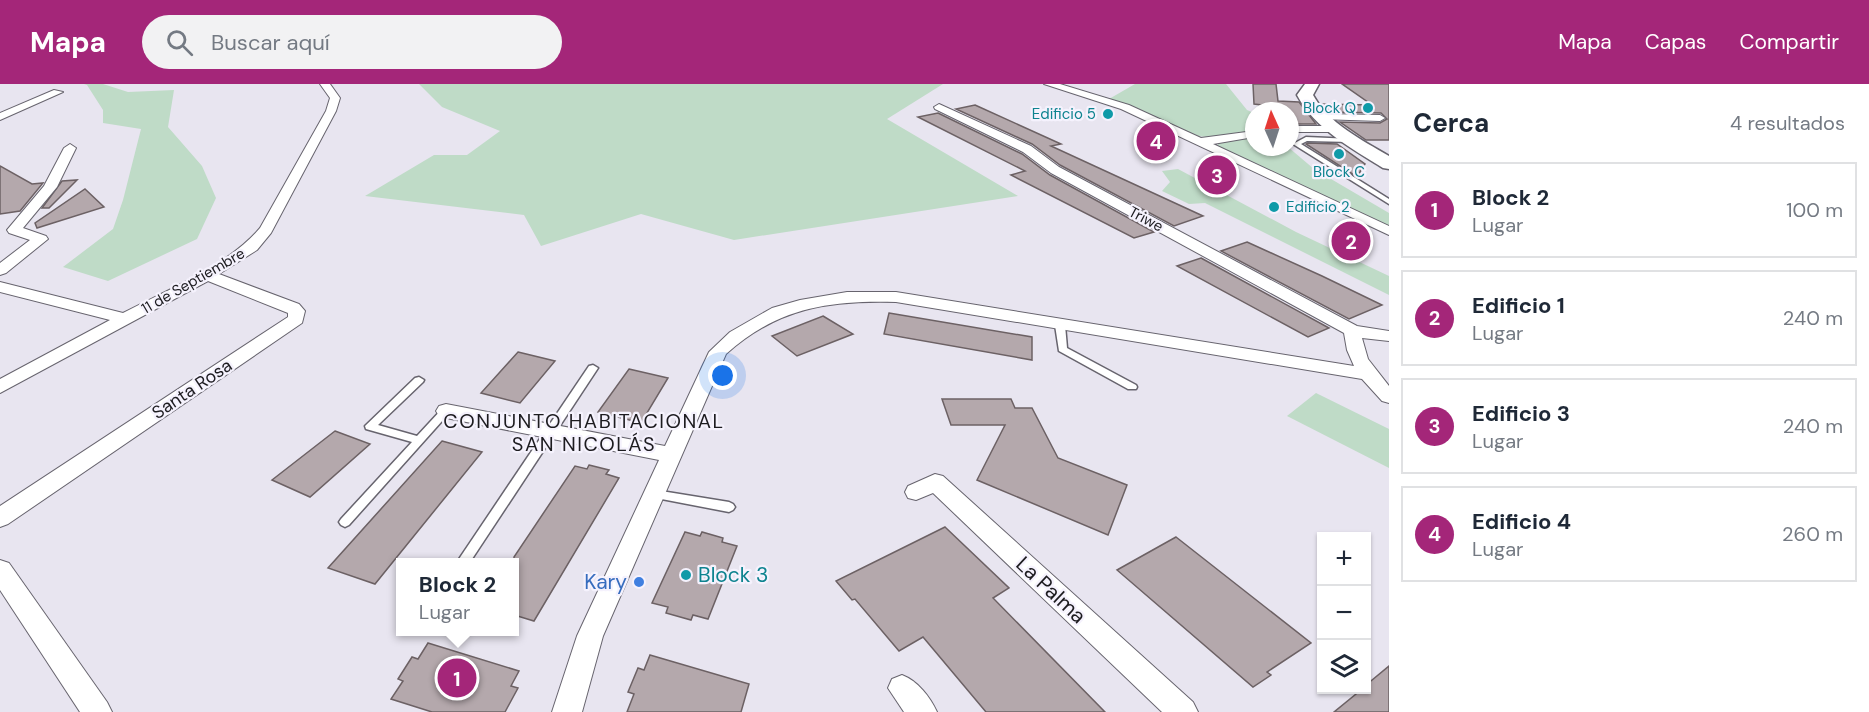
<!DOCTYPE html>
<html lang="es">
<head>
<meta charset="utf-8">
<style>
	:root { --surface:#fff; --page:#f2f2f3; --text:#1f2937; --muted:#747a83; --line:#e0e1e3; --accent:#a42679 }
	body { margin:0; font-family:"DM Sans",sans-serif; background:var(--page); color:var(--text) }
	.controls { position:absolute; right:18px; bottom:18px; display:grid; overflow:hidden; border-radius:0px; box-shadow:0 2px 4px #0004 }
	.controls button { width:54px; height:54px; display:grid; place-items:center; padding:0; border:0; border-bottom:2px solid var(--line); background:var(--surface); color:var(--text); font:30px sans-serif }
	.compass { position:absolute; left:1245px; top:18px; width:54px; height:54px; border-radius:50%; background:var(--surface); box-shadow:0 2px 4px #0004; rotate:357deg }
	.you { position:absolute; left:723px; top:292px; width:21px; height:21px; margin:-15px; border:4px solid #fff; border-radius:50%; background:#1a73e8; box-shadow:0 0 0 9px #1a73e833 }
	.badge { display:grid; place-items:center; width:39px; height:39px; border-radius:50%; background:var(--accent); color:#fff; font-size:20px; font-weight:700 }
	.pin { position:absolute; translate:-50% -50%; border:3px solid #fff; box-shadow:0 2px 6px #0006 }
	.popup { position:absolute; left:396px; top:474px; width:123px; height:78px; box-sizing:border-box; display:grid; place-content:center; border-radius:0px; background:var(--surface); filter:drop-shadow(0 2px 4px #0005); font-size:20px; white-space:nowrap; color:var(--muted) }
	.popup b { font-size:22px; color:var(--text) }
	.popup::after { content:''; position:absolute; left:50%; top:100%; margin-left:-12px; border:12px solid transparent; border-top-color:var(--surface) }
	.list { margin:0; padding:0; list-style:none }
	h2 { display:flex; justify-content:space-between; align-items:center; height:78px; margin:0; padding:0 24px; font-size:26px }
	h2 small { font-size:20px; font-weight:400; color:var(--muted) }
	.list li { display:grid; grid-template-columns:39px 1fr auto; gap:18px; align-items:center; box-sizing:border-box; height:96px; margin:0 12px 12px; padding:0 12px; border:2px solid var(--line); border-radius:0px }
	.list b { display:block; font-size:22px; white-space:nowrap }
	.list p { margin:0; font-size:20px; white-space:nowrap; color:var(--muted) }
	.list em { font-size:20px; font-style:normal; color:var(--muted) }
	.icon { flex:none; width:33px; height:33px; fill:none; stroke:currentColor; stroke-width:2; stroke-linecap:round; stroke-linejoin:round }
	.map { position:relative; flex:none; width:1389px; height:628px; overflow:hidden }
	header { display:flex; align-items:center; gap:36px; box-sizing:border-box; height:84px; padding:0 30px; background:var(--accent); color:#fff }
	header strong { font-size:28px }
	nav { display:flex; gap:33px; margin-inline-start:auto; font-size:21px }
	.search { width:420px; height:54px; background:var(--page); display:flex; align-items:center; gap:15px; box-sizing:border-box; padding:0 21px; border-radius:33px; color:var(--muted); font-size:22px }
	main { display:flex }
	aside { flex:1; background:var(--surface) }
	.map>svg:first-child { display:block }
	.green { fill:#bfdbc7 }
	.building { fill:#b4a8ac; stroke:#6c6164; stroke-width:1.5 }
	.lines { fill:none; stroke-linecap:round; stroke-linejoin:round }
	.lane-casing { stroke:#67646e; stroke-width:3 }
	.street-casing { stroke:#67646e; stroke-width:2 }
	.secondary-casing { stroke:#67646e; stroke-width:3 }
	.lane { fill:#fff; fill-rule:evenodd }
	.street { fill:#fff; fill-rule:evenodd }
	.secondary { fill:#fff; fill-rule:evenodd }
	.culture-dot { fill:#0f9aa8; stroke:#f5f2fd; stroke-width:2 }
	.shop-dot { fill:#3f7fe0; stroke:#f5f2fd; stroke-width:2 }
	.labels { text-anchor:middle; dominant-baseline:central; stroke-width:4.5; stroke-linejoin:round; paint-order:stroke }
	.far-culture-label { font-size:15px; fill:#0d838f; stroke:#f5f2fd; text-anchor:end }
	.far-street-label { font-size:15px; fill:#1d1c20; stroke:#f5f2fd }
	.street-label { font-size:18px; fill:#1d1c20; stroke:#f5f2fd }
	.neighbourhood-label { font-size:20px; letter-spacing:1.5px; fill:#1d1c20; stroke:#f5f2fd }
	.near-culture-label { font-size:21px; fill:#0d838f; stroke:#f5f2fd; text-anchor:start }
	.near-shop-label { font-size:21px; fill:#366cbe; stroke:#f5f2fd; text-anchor:end }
	.near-street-label { font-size:21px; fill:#1d1c20; stroke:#f5f2fd }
</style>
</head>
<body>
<header>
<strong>Mapa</strong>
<div class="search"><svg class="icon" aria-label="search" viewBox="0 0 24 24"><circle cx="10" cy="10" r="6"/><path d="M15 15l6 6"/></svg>Buscar aquí</div>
<nav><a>Mapa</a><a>Capas</a><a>Compartir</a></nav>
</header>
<main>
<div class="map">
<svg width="1389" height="628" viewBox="0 0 1389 628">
	<rect width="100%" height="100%" fill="#e8e5f0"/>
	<g class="green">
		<polygon points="84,0 103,0 128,8 174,6 168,43 202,82 216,114 197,155 108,197 63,183 113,145 123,116 141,45 103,39 103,26 87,1"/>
		<polygon points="419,0 943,0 887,35 1018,112 734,156 641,130 541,162 524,131 365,112 434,71 467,71 500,47 442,23"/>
		<polygon points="1135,0 1226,0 1247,26 1254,29 1254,47 1207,53 1198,52 1109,15"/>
		<polygon points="1254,53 1254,63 1288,63 1314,85 1389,129 1389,144 1218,63 1218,58"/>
		<polygon points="1178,85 1296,148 1389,192 1389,211 1205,119 1189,120 1162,107 1170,98 1162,87"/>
		<polygon points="1316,309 1389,345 1389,384 1287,332"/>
	</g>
	<g class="building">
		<polygon points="1253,0 1276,0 1278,17 1299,18 1316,40 1290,40 1290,27 1270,27 1262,21 1254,20"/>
		<polygon points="1342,0 1389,0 1389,56 1366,56 1340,38 1380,39 1387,35 1381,29 1328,28 1321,20 1372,21"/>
		<polygon points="975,21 1061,60 1051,62 1203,132 1174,142 1060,81 1032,60 956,25"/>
		<polygon points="938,29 1022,70 1050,91 1154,148 1134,154 1011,91 1025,87 918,33"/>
		<polygon points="1308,59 1337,60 1365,80 1357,93 1306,60"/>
		<polygon points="0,82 32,100 43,99 20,127 0,130"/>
		<polygon points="77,96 49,124 42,124 62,97"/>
		<polygon points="85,105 104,123 37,144 35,139"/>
		<polygon points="1247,158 1322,192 1382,221 1349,235 1221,167"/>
		<polygon points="1201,174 1329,244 1308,253 1177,182"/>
		<polygon points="889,229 1032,253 1032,276 884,250"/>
		<polygon points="823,232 853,250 797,272 772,252"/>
		<polygon points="518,268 555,277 520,319 481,309"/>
		<polygon points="629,285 668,294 641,339 598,328"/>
		<polygon points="942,315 1011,315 1015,324 1032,324 1058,374 1127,401 1108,451 977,396 1005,341 951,341"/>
		<polygon points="335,347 370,360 310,413 272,396"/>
		<polygon points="442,357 482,368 375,500 328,484"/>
		<polygon points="589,381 609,386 606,390 619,394 534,537 514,531 514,473 575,382 587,385"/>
		<polygon points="945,443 1009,504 993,514 1105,628 986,628 923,553 899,567 855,515 852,516 836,497"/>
		<polygon points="685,448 700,452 702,448 723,454 722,458 737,462 708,535 693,531 691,536 666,529 668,523 652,519"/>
		<polygon points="1176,453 1311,559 1267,588 1271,591 1253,603 1117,486"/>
		<polygon points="428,559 519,587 511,602 518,604 505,628 432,628 391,615 403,597 398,595 412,573 418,575"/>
		<polygon points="650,571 749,600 741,628 627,628 634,610 628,608 638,584 644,586"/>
		<polygon points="1389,582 1389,628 1334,628 1361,606 1366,606 1366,601"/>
	</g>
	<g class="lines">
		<defs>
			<g id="lane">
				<polygon points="1306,53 1353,55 1354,56 1351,58 1307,57 1301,60 1389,115 1389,120 1293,60"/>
				<polygon points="1060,238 1065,241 1067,264 1136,301 1137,303 1136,305 1128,305 1059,267 1055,241"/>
				<polygon points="593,281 598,284 470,478 457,478 589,282"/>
				<polygon points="419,293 424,296 423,298 378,341 417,352 442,325 450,325 451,327 349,441 345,443 341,441 339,438 341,435 412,358 366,345 365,342 415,294"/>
				<polygon points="655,406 729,418 733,420 735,423 733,426 729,428 651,413 649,410 651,407"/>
			</g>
			<g id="street">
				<path d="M320,0h10l10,14 -4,13 -65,122 -14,17 -38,24 80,30 6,7 -3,12 -294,201 -8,3v-21l288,-189v-4l-80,-32 -208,112v-14l110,-59 -110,-28v-10l123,31c44,-23 105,-47 137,-85l66,-117 4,-13z"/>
				<polygon points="1044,0 1060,0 1129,21 1201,54 1254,47 1254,53 1213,60 1389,142 1389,151 1121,25"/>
				<polygon points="54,6 63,8 0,36 0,29"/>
				<path d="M939,20l92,42 28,21 298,159 32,5v10l-27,-3 6,21 21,27v17l-7,-2 -20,-22 -466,-77c-67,-2 -119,6 -170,52l-123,282 -21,76h-30l25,-76 82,-176 -213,-42 -7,-2 -3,-5 3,-5 7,-2 219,42 44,-94 21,-20 42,-24 28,-8 47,-8h49l458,74 -7,-16 -3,-17 -293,-160 -28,-21 -88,-43 -1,-2z"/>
				<polygon points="1323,30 1380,31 1385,34 1380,37 1319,35 1319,31"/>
				<polygon points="1290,42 1338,42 1344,45 1338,48 1290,48"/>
				<polygon points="70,60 76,64 57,103 23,144 46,152 48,155 6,189 0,191 0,179 30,156 9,149 7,146 44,102 64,64"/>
				<polygon points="935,390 943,392 1193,618 1198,628 1162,628 933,409 916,416 908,414 905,408 908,402"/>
				<polygon points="0,476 9,479 107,618 112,628 80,628 0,506"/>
				<path d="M902,591c16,6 28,22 35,37h-33l-16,-24 4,-9z"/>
			</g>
			<path id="secondary" d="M1305,0h14l-6,11c15,28 49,45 76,61v13l-6,-1c-32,-20 -68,-39 -86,-73z"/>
		</defs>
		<use href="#lane" class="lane-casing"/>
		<use href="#street" class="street-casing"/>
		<use href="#secondary" class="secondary-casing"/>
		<use href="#lane" class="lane"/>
		<use href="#street" class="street"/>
		<use href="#secondary" class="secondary"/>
	</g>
	<g class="culture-dot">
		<circle cx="1368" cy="24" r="6"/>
		<circle cx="1108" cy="30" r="6"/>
		<circle cx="1339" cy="70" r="6"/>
		<circle cx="1274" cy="123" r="6"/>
		<circle cx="686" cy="491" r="6"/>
	</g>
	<circle class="shop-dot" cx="639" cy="498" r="6"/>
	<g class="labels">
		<g class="far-culture-label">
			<text x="1356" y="24">Block Q</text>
			<text x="1096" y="30">Edificio 5</text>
			<text x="1339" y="88" text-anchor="middle">Block C</text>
			<text x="1286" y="123" text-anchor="start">Edificio 2</text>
		</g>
		<g class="far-street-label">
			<text transform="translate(1146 135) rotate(28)">Triwe</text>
			<text transform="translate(193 197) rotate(-30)">11 de Septiembre</text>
		</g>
		<g class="street-label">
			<text transform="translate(192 305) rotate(-34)">Santa Rosa</text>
		</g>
		<g class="neighbourhood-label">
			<text x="584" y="337">CONJUNTO HABITACIONAL<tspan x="584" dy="23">SAN NICOLÁS</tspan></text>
		</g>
		<g class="near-culture-label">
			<text x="698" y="491">Block 3</text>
		</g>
		<g class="near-shop-label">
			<text x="627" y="498">Kary</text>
		</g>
		<g class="near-street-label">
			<text transform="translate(1051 506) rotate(43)">La Palma</text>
		</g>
	</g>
</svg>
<div class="controls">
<button>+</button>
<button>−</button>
<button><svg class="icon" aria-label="layers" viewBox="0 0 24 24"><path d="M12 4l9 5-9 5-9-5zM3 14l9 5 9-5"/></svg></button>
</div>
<svg class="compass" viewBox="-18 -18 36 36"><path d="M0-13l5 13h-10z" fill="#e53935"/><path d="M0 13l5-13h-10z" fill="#747a83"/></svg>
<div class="you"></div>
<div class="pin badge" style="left:457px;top:594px">1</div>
<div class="popup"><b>Block 2</b>Lugar</div>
<div class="pin badge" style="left:1351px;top:157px">2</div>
<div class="pin badge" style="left:1217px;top:91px">3</div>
<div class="pin badge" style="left:1156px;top:57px">4</div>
</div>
<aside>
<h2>Cerca<small>4 resultados</small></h2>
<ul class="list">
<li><span class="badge">1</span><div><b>Block 2</b><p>Lugar</p></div><em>100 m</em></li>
<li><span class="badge">2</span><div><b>Edificio 1</b><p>Lugar</p></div><em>240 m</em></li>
<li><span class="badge">3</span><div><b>Edificio 3</b><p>Lugar</p></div><em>240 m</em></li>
<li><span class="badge">4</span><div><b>Edificio 4</b><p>Lugar</p></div><em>260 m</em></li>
</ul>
</aside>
</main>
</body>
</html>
